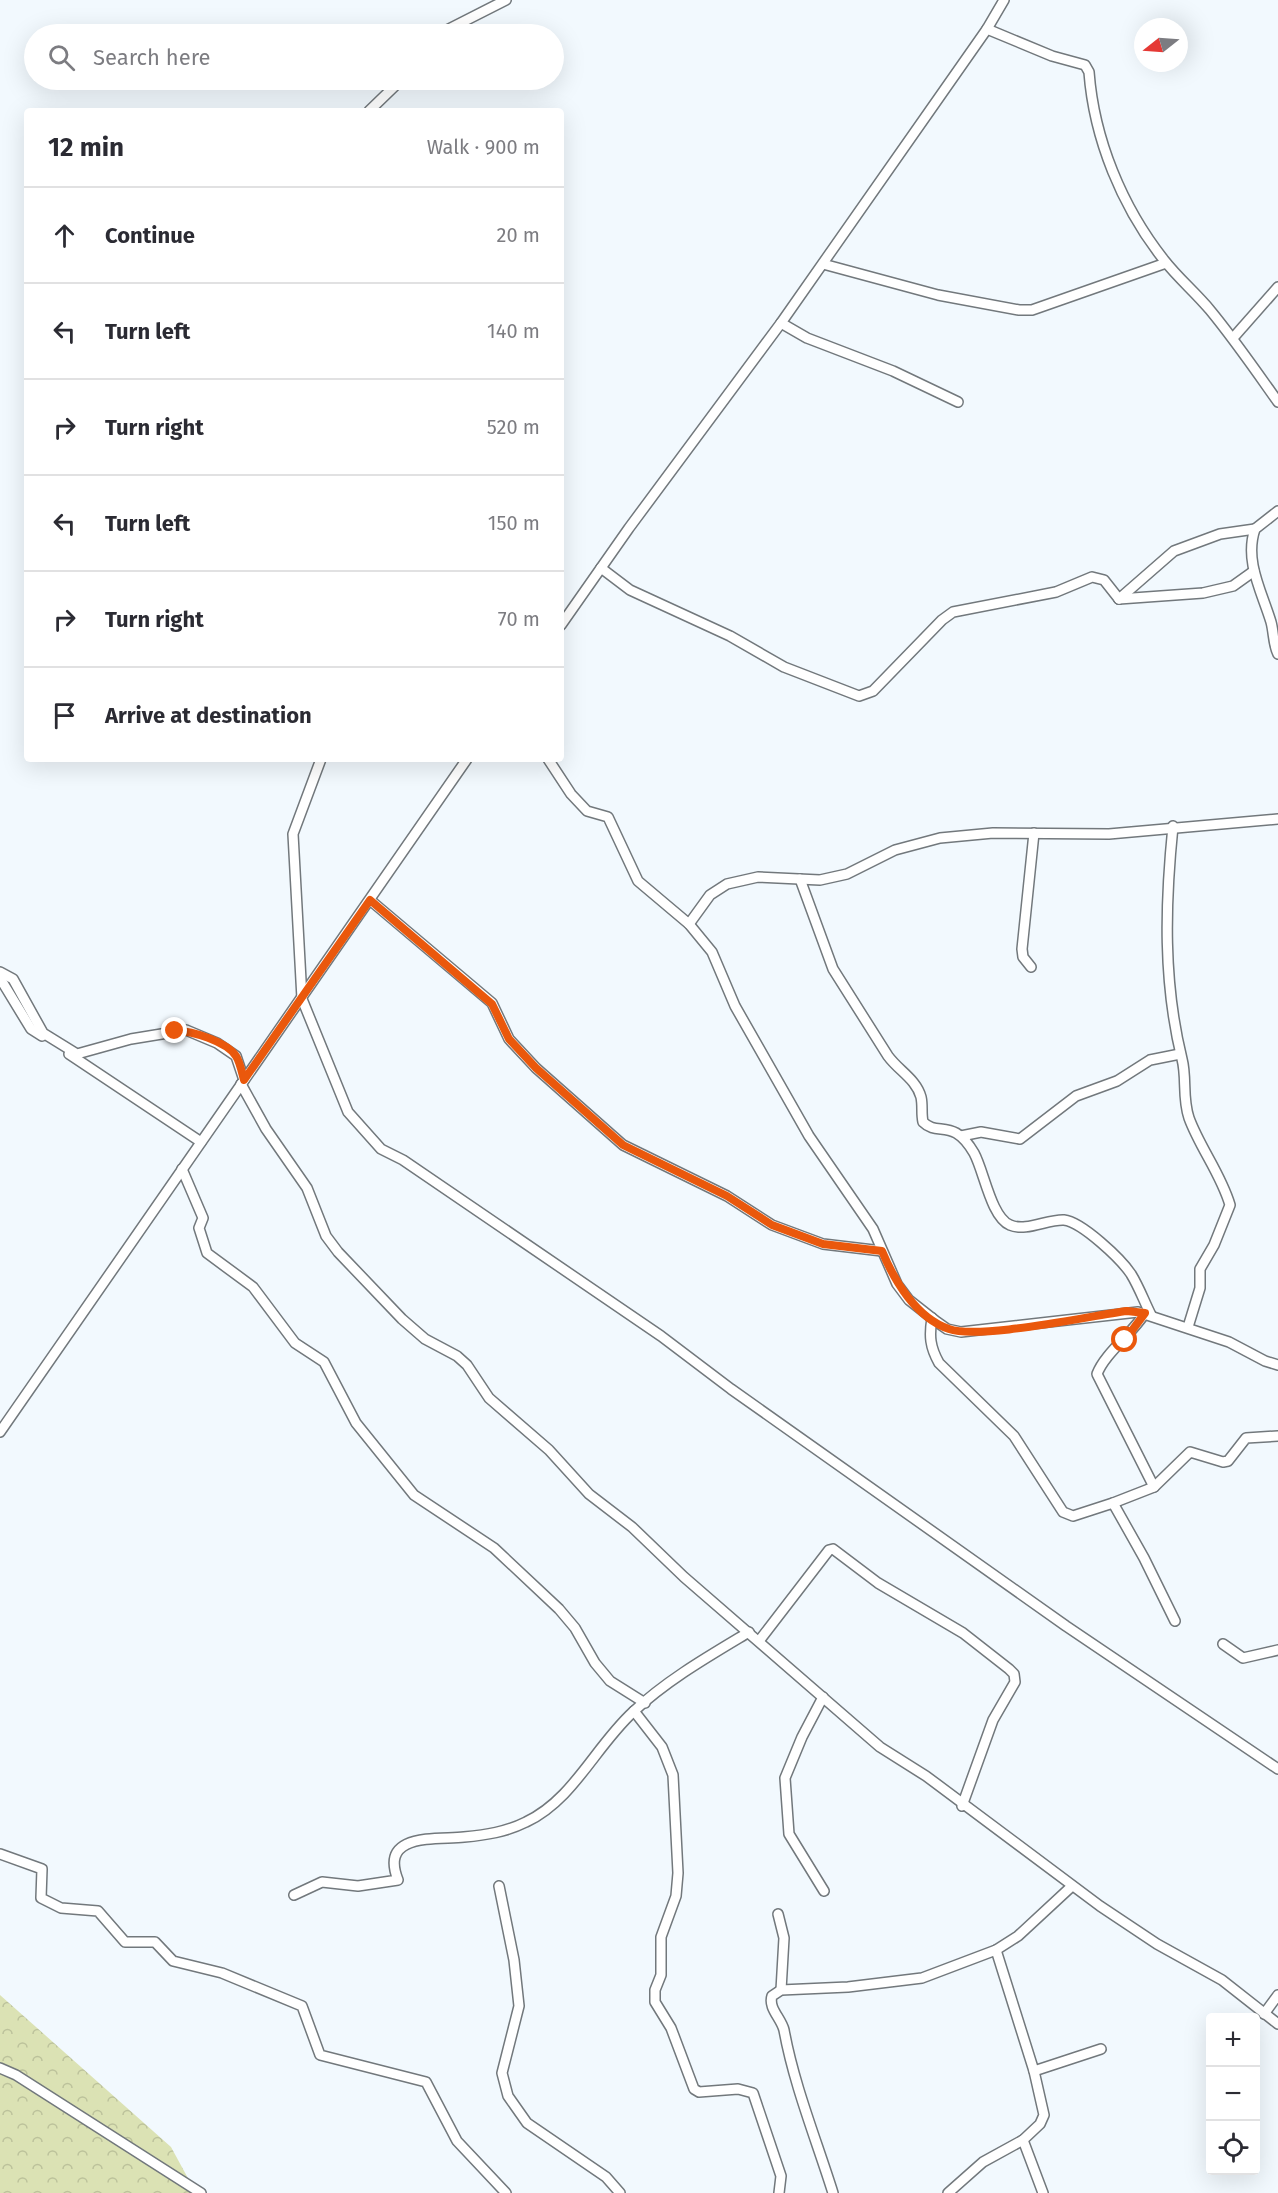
<!DOCTYPE html>
<html lang="en">
<head>
<meta charset="utf-8">
<style>
	:root { --surface:#fff; --page:#f2f2f3; --text:#2b2b33; --muted:#7c7c81; --line:#e1e1e2 }
	body { margin:0; font-family:"Fira Sans",sans-serif; background:var(--page); color:var(--text) }
	.controls { position:absolute; right:18px; bottom:18px; display:grid; overflow:hidden; border-radius:6px; box-shadow:0 6px 24px #0002 }
	.controls button { width:54px; height:54px; display:grid; place-items:center; padding:0; border:0; border-bottom:2px solid var(--line); background:var(--surface); color:var(--text); font:30px sans-serif }
	.compass { position:absolute; left:1134px; top:18px; width:54px; height:54px; border-radius:50%; background:var(--surface); box-shadow:0 6px 24px #0002; rotate:253deg }
	.stop { position:absolute; width:18px; height:18px; margin:-14px; border:4px solid #ea580c; border-radius:50%; background:#fff }
	.stop.end { background:#ea580c; border-color:#fff; box-shadow:0 2px 6px #0008 }
	.list { margin:0; padding:0; list-style:none }
	h2 { display:flex; justify-content:space-between; align-items:center; height:78px; margin:0; padding:0 24px; font-size:26px }
	h2 small { font-size:20px; font-weight:400; color:var(--muted) }
	.list li { display:grid; grid-template-columns:39px 1fr auto; gap:18px; align-items:center; box-sizing:border-box; height:96px; padding:0 24px; border-top:2px solid var(--line) }
	.list b { display:block; font-size:22px; white-space:nowrap }
	.list em { font-size:20px; font-style:normal; color:var(--muted) }
	.icon { flex:none; width:33px; height:33px; fill:none; stroke:currentColor; stroke-width:2; stroke-linecap:round; stroke-linejoin:round }
	.map { position:relative; flex:none; width:1278px; height:2193px; overflow:hidden }
	.search { position:absolute; background:var(--surface); box-shadow:0 6px 24px #0002; left:24px; top:24px; width:540px; height:66px; display:flex; align-items:center; gap:15px; box-sizing:border-box; padding:0 21px; border-radius:33px; color:var(--muted); font-size:22px }
	.panel { position:absolute; background:var(--surface); box-shadow:0 6px 24px #0002; left:24px; top:108px; width:540px; height:654px; border-radius:6px }
	.map>svg:first-child { display:block }
	.park { fill:url(#park-crowns) }
	.lines { fill:none; stroke-linecap:round; stroke-linejoin:round }
	.minor-casing { stroke:#72787c; stroke-width:12 }
	.minor { stroke:#fff; stroke-width:9 }
	.route { stroke:#ea580c; stroke-width:8 }
</style>
</head>
<body>
<div class="map">
<svg width="1278" height="2193" viewBox="0 0 1278 2193">
	<defs>
		<pattern id="park-crowns" width="20" height="18" patternUnits="userSpaceOnUse" patternTransform="scale(1.5)"><rect width="20" height="18" fill="#dbe2b4"/><path d="M2 6a3 3 0 1 1 6 0M12 15a3 3 0 1 1 6 0" fill="none" stroke="#bcc29b"/></pattern>
	</defs>
	<rect width="100%" height="100%" fill="#f2f9fe"/>
	<polygon class="park" points="0,1995 171,2147 196,2193 0,2193"/>
	<g class="lines">
		<defs>
			<g id="minor">
				<path d="M987,29l65,27 33,9 4,7c5,67 33,135 75,188 14,18 32,33 46,50 24,29 46,61 68,92"/>
				<polyline points="439,34 506,0"/>
				<polyline points="369,111 401,80"/>
				<polyline points="823,264 938,295 1019,310 1032,310 1166,263"/>
				<polyline points="781,323 807,338 893,371 958,402"/>
				<polyline points="1233,338 1278,287"/>
				<path d="M1278,511l-23,18c-11,32 7,63 16,93 3,11 2,22 7,32"/>
				<polyline points="601,568 630,590 730,636 784,667 859,696 873,691 942,620 953,612 1056,592 1092,577 1104,580 1119,599"/>
				<polyline points="1119,599 1174,551 1220,534 1255,529"/>
				<polyline points="1119,599 1203,593 1233,586 1254,571"/>
				<polyline points="561,625 629,528 781,323 987,29 1004,0"/>
				<polyline points="321,759 293,834 302,999 348,1112 381,1149 403,1160 661,1336 731,1389 1066,1626 1278,1769"/>
				<polyline points="548,759 571,794 587,811 608,817 638,881 689,924 712,952 735,1006 809,1136 873,1229 897,1284 909,1300 937,1322 947,1329 961,1332 1138,1312 1229,1342 1265,1361 1278,1365"/>
				<path d="M1173,826c-8,79 -10,156 9,233 5,19 0,39 7,59 11,30 32,56 41,87l-16,40 -14,24v19l-12,39"/>
				<path d="M800,879l33,90 55,87c11,15 28,23 33,41 2,9 0,16 2,25 15,15 30,-5 51,31 10,18 17,64 36,72 16,7 38,-6 54,-5 18,2 57,39 67,54 8,13 13,27 20,41"/>
				<polyline points="370,900 492,1003 509,1039 536,1068 623,1145 727,1196 772,1225 823,1244 882,1251"/>
				<polyline points="689,924 710,895 727,884 758,877 820,880 847,874 895,850 940,838 993,833 1109,834 1278,819"/>
				<polyline points="1031,967 1023,957 1022,949 1034,833"/>
				<polyline points="0,972 13,979 43,1033 77,1054 131,1039 186,1030 217,1043 236,1056 244,1080"/>
				<polyline points="0,978 31,1029 42,1036"/>
				<polyline points="69,1054 201,1142"/>
				<polyline points="241,1084 266,1129 307,1188 326,1236 338,1252 402,1319 425,1339 457,1356 467,1365 489,1398 549,1450 589,1494 632,1527 684,1577 880,1747 926,1776 1100,1906 1157,1944 1222,1980 1278,2024"/>
				<polyline points="961,1136 981,1132 1020,1139 1076,1096 1117,1081 1150,1060 1180,1054"/>
				<polyline points="182,1169 203,1218 199,1228 207,1253 253,1287 295,1343 324,1362 356,1423 414,1495 494,1548 559,1609 575,1628 595,1663 610,1681 645,1703"/>
				<path d="M1145,1313c-13,21 -40,40 -48,61l57,113"/>
				<path d="M932,1318c-3,18 -2,29 7,45l75,73 49,76 10,4 40,-13 31,55 31,63"/>
				<polyline points="0,1432 467,759"/>
				<polyline points="1113,1503 1154,1487 1190,1452 1223,1462 1228,1461 1246,1438 1278,1436"/>
				<polyline points="759,1641 829,1550 833,1549 878,1583 963,1633 1009,1669 1014,1674 1015,1682 993,1720 962,1806"/>
				<polyline points="1223,1644 1243,1658 1278,1650"/>
				<polyline points="823,1697 802,1737 785,1778 789,1834 824,1891"/>
				<polyline points="634,1711 662,1747 673,1775 678,1873 676,1896 661,1937 661,1975 655,1990 655,2002 671,2028 694,2089 699,2092 738,2089 753,2093 781,2176 779,2193"/>
				<polyline points="0,1854 42,1869 41,1898 61,1908 98,1911 125,1942 155,1942 173,1961 222,1973 302,2006 320,2055 426,2082 457,2141 506,2193"/>
				<polyline points="499,1886 514,1960 519,2006 502,2073 508,2096 527,2123 606,2177 620,2193"/>
				<path d="M294,1895l28,-13 36,4 40,-6c-19,-48 39,-40 66,-43 22,-2 42,-5 62,-15 47,-22 69,-75 107,-110 34,-32 76,-56 116,-80"/>
				<polyline points="778,1914 784,1938 781,1990"/>
				<polyline points="1264,2014 1278,1995"/>
				<polyline points="0,2068 16,2075 201,2193"/>
				<polyline points="1034,2071 1101,2049"/>
				<polyline points="1023,2140 1043,2193"/>
				<path d="M833,2193c-17,-54 -39,-108 -49,-163 -3,-12 -16,-22 -12,-34l9,-6 67,-3 74,-9 74,-28 22,-14 54,-50"/>
				<polyline points="948,2193 983,2162 1023,2140 1040,2124 1044,2115 1034,2071 996,1950"/>
			</g>
		</defs>
		<use href="#minor" class="minor-casing"/>
		<use href="#minor" class="minor"/>
	</g>
	<g class="lines">
		<path class="route" d="M175,1031c16,-1 52,11 61,25 4,6 6,17 8,24l126,-180 122,104 17,35 27,29 87,77 104,51 45,29 51,19 59,7c12,29 34,67 67,78 31,11 139,-13 178,-18l18,2 -20,27"/>
	</g>
</svg>
<div class="controls">
<button>+</button>
<button>−</button>
<button><svg class="icon" aria-label="locate" viewBox="0 0 24 24"><circle cx="12" cy="12" r="6"/><path d="M12 2v4M12 18v4M2 12h4M18 12h4"/></svg></button>
</div>
<svg class="compass" viewBox="-18 -18 36 36"><path d="M0-13l5 13h-10z" fill="#e53935"/><path d="M0 13l5-13h-10z" fill="#7c7c81"/></svg>
<div class="stop" style="left:1125px;top:1340px"></div>
<div class="stop end" style="left:175px;top:1031px"></div>
<div class="search"><svg class="icon" aria-label="search" viewBox="0 0 24 24"><circle cx="10" cy="10" r="6"/><path d="M15 15l6 6"/></svg>Search here</div>
<section class="panel">
<h2>12 min<small>Walk · 900 m</small></h2>
<ul class="list">
<li><svg class="icon" aria-label="ahead" viewBox="0 0 24 24"><path d="M12 20V5M6 11l6-6 6 6"/></svg><div><b>Continue</b></div><em>20 m</em></li>
<li><svg class="icon" aria-label="left" viewBox="0 0 24 24"><path d="M17 20v-9H6M10 6l-5 5 5 5"/></svg><div><b>Turn left</b></div><em>140 m</em></li>
<li><svg class="icon" aria-label="right" viewBox="0 0 24 24"><path d="M7 20v-9h11M14 6l5 5-5 5"/></svg><div><b>Turn right</b></div><em>520 m</em></li>
<li><svg class="icon" aria-label="left" viewBox="0 0 24 24"><path d="M17 20v-9H6M10 6l-5 5 5 5"/></svg><div><b>Turn left</b></div><em>150 m</em></li>
<li><svg class="icon" aria-label="right" viewBox="0 0 24 24"><path d="M7 20v-9h11M14 6l5 5-5 5"/></svg><div><b>Turn right</b></div><em>70 m</em></li>
<li><svg class="icon" aria-label="arrive" viewBox="0 0 24 24"><path d="M6 21V4h12l-3 4 3 4H6"/></svg><div><b>Arrive at destination</b></div></li>
</ul>
</section>
</div>
</body>
</html>
